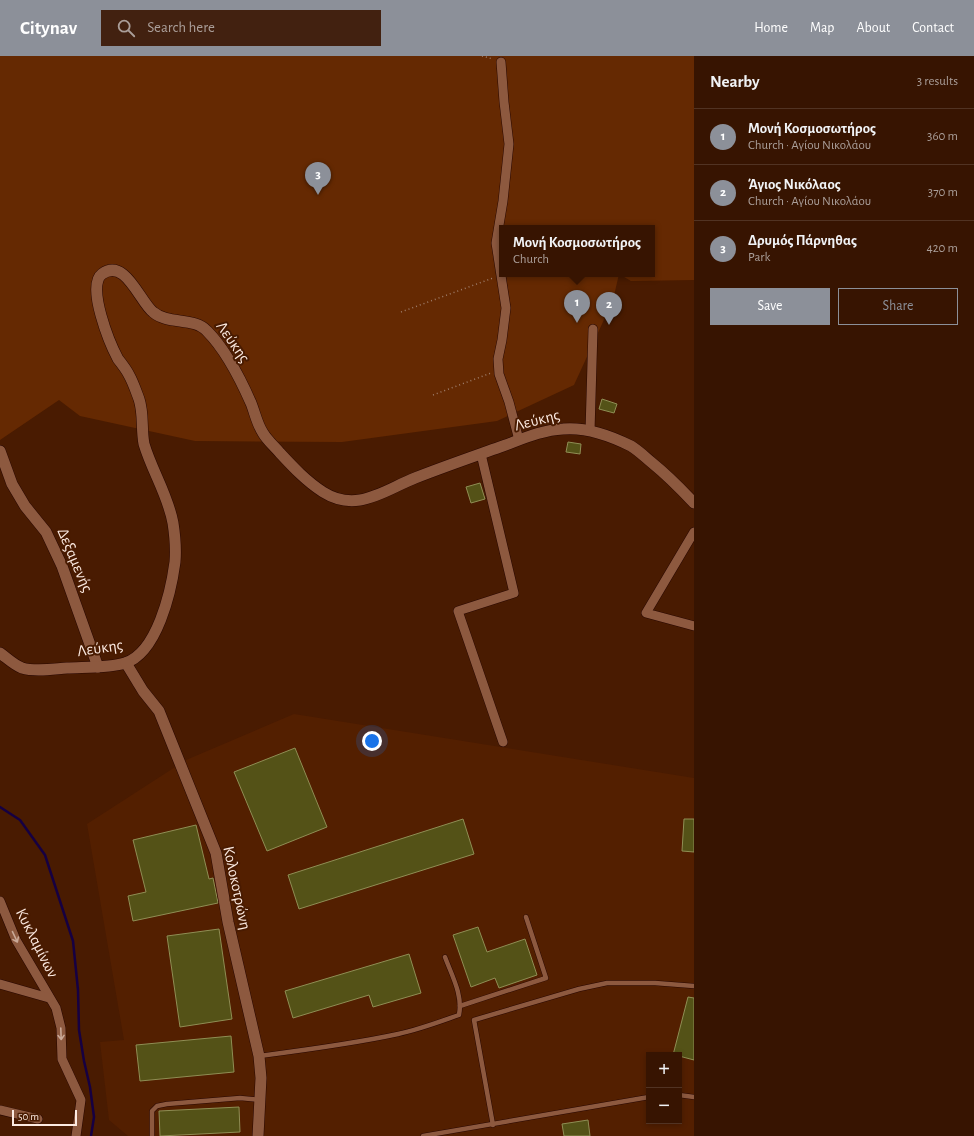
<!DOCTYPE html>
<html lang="en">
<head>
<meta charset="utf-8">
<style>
	:root { --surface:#371401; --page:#422110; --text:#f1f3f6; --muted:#aa9e99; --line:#513323; --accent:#8c9099 }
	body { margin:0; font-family:"Alegreya Sans",sans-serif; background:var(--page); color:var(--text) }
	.controls { position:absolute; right:12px; bottom:12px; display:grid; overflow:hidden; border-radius:0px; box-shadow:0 2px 6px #0003 }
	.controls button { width:36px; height:36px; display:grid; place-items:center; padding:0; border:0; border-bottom:1px solid var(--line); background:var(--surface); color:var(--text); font:20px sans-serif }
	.scale { position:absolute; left:12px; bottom:10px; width:65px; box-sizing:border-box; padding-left:4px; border:2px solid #fceae1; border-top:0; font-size:11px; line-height:14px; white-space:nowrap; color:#fceae1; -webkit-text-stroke:3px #491b01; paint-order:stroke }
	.you { position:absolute; left:372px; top:685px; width:14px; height:14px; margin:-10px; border:3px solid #fff; border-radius:50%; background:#1a73e8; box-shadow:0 0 0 6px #1a73e833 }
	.badge { display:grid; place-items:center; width:26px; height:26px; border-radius:50%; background:var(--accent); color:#fff; font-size:13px; font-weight:700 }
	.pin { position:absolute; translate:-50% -33px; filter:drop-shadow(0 1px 2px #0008) }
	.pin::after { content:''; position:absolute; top:21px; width:14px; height:12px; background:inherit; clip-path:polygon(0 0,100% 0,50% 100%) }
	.popup { position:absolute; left:499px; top:169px; width:156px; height:52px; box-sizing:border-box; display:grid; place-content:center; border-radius:0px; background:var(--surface); filter:drop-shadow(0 1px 3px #0005); font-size:13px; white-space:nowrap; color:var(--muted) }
	.popup b { font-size:15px; color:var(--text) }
	.popup::after { content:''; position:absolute; left:50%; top:100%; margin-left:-8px; border:8px solid transparent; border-top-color:var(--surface) }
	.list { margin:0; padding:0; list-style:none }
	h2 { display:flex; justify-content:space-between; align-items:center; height:52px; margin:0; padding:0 16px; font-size:17px }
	h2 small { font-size:13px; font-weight:400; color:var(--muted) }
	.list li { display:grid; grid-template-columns:26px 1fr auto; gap:12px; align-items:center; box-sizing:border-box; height:56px; padding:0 16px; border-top:1px solid var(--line) }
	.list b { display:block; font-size:15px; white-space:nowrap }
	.list p { margin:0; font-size:13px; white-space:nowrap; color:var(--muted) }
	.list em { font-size:13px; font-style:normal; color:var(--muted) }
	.actions { display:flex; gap:8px; padding:12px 16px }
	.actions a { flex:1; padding:9px 0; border:1px solid var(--accent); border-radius:0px; text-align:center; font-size:14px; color:var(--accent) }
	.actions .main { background:var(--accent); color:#fff }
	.icon { flex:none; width:22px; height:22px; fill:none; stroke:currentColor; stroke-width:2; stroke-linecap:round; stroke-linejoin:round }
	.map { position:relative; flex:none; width:694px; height:1080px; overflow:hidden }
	header { display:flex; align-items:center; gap:24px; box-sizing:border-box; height:56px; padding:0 20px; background:var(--accent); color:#fff }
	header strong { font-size:19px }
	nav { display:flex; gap:22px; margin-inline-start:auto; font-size:14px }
	.search { width:280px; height:36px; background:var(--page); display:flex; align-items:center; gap:10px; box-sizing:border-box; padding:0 14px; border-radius:0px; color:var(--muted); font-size:15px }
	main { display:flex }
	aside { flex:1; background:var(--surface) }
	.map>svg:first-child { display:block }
	.built { fill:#531f00; fill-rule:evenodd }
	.green { fill:#652902 }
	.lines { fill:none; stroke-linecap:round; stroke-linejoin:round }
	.stream { stroke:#160042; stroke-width:2.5 }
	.building { fill:#545217; stroke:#8f8e54 }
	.service-casing { stroke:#280700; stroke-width:5.5 }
	.minor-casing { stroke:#280700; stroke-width:10 }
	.tertiary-casing { stroke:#280700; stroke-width:12 }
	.path { stroke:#9f7e6c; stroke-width:1.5; stroke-dasharray:1 3; stroke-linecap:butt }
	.service { stroke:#8d593f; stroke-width:4.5 }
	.minor { stroke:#8d593f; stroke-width:9 }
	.tertiary { stroke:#8d593f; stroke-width:11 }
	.oneway { stroke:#caa998 }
	.labels { text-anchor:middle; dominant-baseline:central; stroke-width:4; stroke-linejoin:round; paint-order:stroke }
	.street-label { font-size:16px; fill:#fceae1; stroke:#491b01 }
</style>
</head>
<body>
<header>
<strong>Citynav</strong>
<div class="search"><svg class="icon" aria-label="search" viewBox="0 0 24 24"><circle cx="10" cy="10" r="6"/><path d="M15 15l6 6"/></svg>Search here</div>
<nav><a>Home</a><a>Map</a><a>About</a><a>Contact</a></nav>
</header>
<main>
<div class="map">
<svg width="694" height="1080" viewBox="0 0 694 1080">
	<rect width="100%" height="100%" fill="#491b01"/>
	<path class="built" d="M294,658l400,64v358h-566l-19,-16 -9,-78 24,-2 -37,-216 99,-64zM649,999h30v66h-30z"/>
	<polygon class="green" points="0,0 694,0 694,224 631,225 619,218 652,218 652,172 502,172 502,218 619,218 613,244 574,329 497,365 342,386 195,385 80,360 59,344 0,384"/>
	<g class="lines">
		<polyline class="stream" points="0,751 20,764 45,799 73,885 78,934 79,974 84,1005 90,1031 94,1061 91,1080"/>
	</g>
	<g class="building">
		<polygon points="602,343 617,348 614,357 599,353"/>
		<polygon points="568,386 581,388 580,398 566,396"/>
		<polygon points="480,427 485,443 471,447 466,431"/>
		<polygon points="295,692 327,771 267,795 234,716"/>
		<polygon points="463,763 474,798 299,853 288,819"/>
		<polygon points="684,763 694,763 694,796 682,795"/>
		<polygon points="196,769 209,823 213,822 218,847 133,865 128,840 146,836 133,784"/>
		<polygon points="478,871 487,896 525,883 537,919 499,932 495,922 471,931 453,879"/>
		<polygon points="219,873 232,963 180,971 167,880"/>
		<polygon points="409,898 421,937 373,951 369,939 293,962 285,935"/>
		<polygon points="688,941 694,942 694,1004 679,1000 679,999 673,999"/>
		<polygon points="231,980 234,1016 140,1025 136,989"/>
		<polygon points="239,1051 240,1076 160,1080 159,1055"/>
		<polygon points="588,1064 590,1080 564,1080 562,1068"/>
	</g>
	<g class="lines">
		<defs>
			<g id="service">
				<polyline points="460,950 546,922 526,861"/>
				<path d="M259,1000c46,-6 93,-12 139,-22 20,-4 41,-12 61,-19 4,-20 -7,-39 -14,-58"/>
				<polyline points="679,1039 694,1041"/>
				<polyline points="493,1069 474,964 579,933 607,927 655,927 694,930"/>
				<polyline points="152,1080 152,1055 157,1050 167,1048 240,1042 260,1044"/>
				<polyline points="423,1080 649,1041"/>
			</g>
			<g id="minor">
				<polyline points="501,6 504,46 509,88 503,145 496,187 506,252 502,284 498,303 499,318 509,346 519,384"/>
				<polyline points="590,375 593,273"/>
				<polyline points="481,398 514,537 458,555 503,686"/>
				<polyline points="694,476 646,557 694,570"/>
				<polyline points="0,845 16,884 56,952 61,972 62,1003 81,1044 76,1080"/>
				<polyline points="0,928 49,942"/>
				<polyline points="0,1054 38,1063"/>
			</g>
			<g id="tertiary">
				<polyline points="0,395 12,428 25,450 46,476 62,510 98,611"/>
				<path d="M0,597c7,5 14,12 22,15 13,4 31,1 45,0 16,-1 43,0 58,-5 32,-10 46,-71 50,-101 1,-12 0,-26 -2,-39 -5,-28 -21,-52 -29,-79 -3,-15 0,-30 -5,-45 -3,-8 -6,-17 -10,-24 -3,-6 -7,-11 -11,-16 -8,-15 -32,-73 -16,-85 23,-17 38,28 51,38 15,13 41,5 54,19 19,19 33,47 44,72 4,10 6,21 12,30 4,7 11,13 17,20 13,14 26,28 43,39 11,7 24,10 37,8 19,-3 37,-15 55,-22 28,-11 57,-21 85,-31 20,-7 41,-17 63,-18 22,-2 48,7 68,17 8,5 14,11 20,16 16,13 29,26 43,41"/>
				<polyline points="126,607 143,635 159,655 216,797 228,866 259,1000 261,1022 258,1080"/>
			</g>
		</defs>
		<use href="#service" class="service-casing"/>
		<use href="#minor" class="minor-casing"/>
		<use href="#tertiary" class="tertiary-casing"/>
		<g class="path">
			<polyline points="482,0 493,3"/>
			<polyline points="401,256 493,222"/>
			<polyline points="433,339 491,317"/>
		</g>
		<use href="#service" class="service"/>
		<use href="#minor" class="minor"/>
		<use href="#tertiary" class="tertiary"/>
	</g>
	<defs><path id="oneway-shaft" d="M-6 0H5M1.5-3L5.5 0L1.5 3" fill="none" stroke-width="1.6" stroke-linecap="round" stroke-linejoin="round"/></defs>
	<g class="oneway">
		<use href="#oneway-shaft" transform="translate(15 881) rotate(65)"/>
		<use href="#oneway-shaft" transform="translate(61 978) rotate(88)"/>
	</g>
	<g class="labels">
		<g class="street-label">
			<text transform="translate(233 286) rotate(55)">Λεύκης</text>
			<text transform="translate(537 364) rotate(-14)">Λεύκης</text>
			<text transform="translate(75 504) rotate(67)">Δεξαμενής</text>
			<text transform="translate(100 592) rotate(-8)">Λεύκης</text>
			<text transform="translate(237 832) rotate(78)">Κολοκοτρώνη</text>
			<text transform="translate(37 887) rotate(63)">Κυκλαμίνων</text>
		</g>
	</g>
</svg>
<div class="controls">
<button>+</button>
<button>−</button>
</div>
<div class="scale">50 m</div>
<div class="you"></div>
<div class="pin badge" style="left:577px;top:267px">1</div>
<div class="popup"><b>Μονή Κοσμοσωτήρος</b>Church</div>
<div class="pin badge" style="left:609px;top:269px">2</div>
<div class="pin badge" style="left:318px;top:139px">3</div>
</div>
<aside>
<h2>Nearby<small>3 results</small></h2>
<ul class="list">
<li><span class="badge">1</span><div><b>Μονή Κοσμοσωτήρος</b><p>Church · Αγίου Νικολάου</p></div><em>360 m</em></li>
<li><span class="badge">2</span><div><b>Άγιος Νικόλαος</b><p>Church · Αγίου Νικολάου</p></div><em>370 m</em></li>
<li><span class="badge">3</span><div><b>Δρυμός Πάρνηθας</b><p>Park</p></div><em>420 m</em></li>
</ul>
<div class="actions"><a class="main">Save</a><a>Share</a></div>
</aside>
</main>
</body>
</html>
